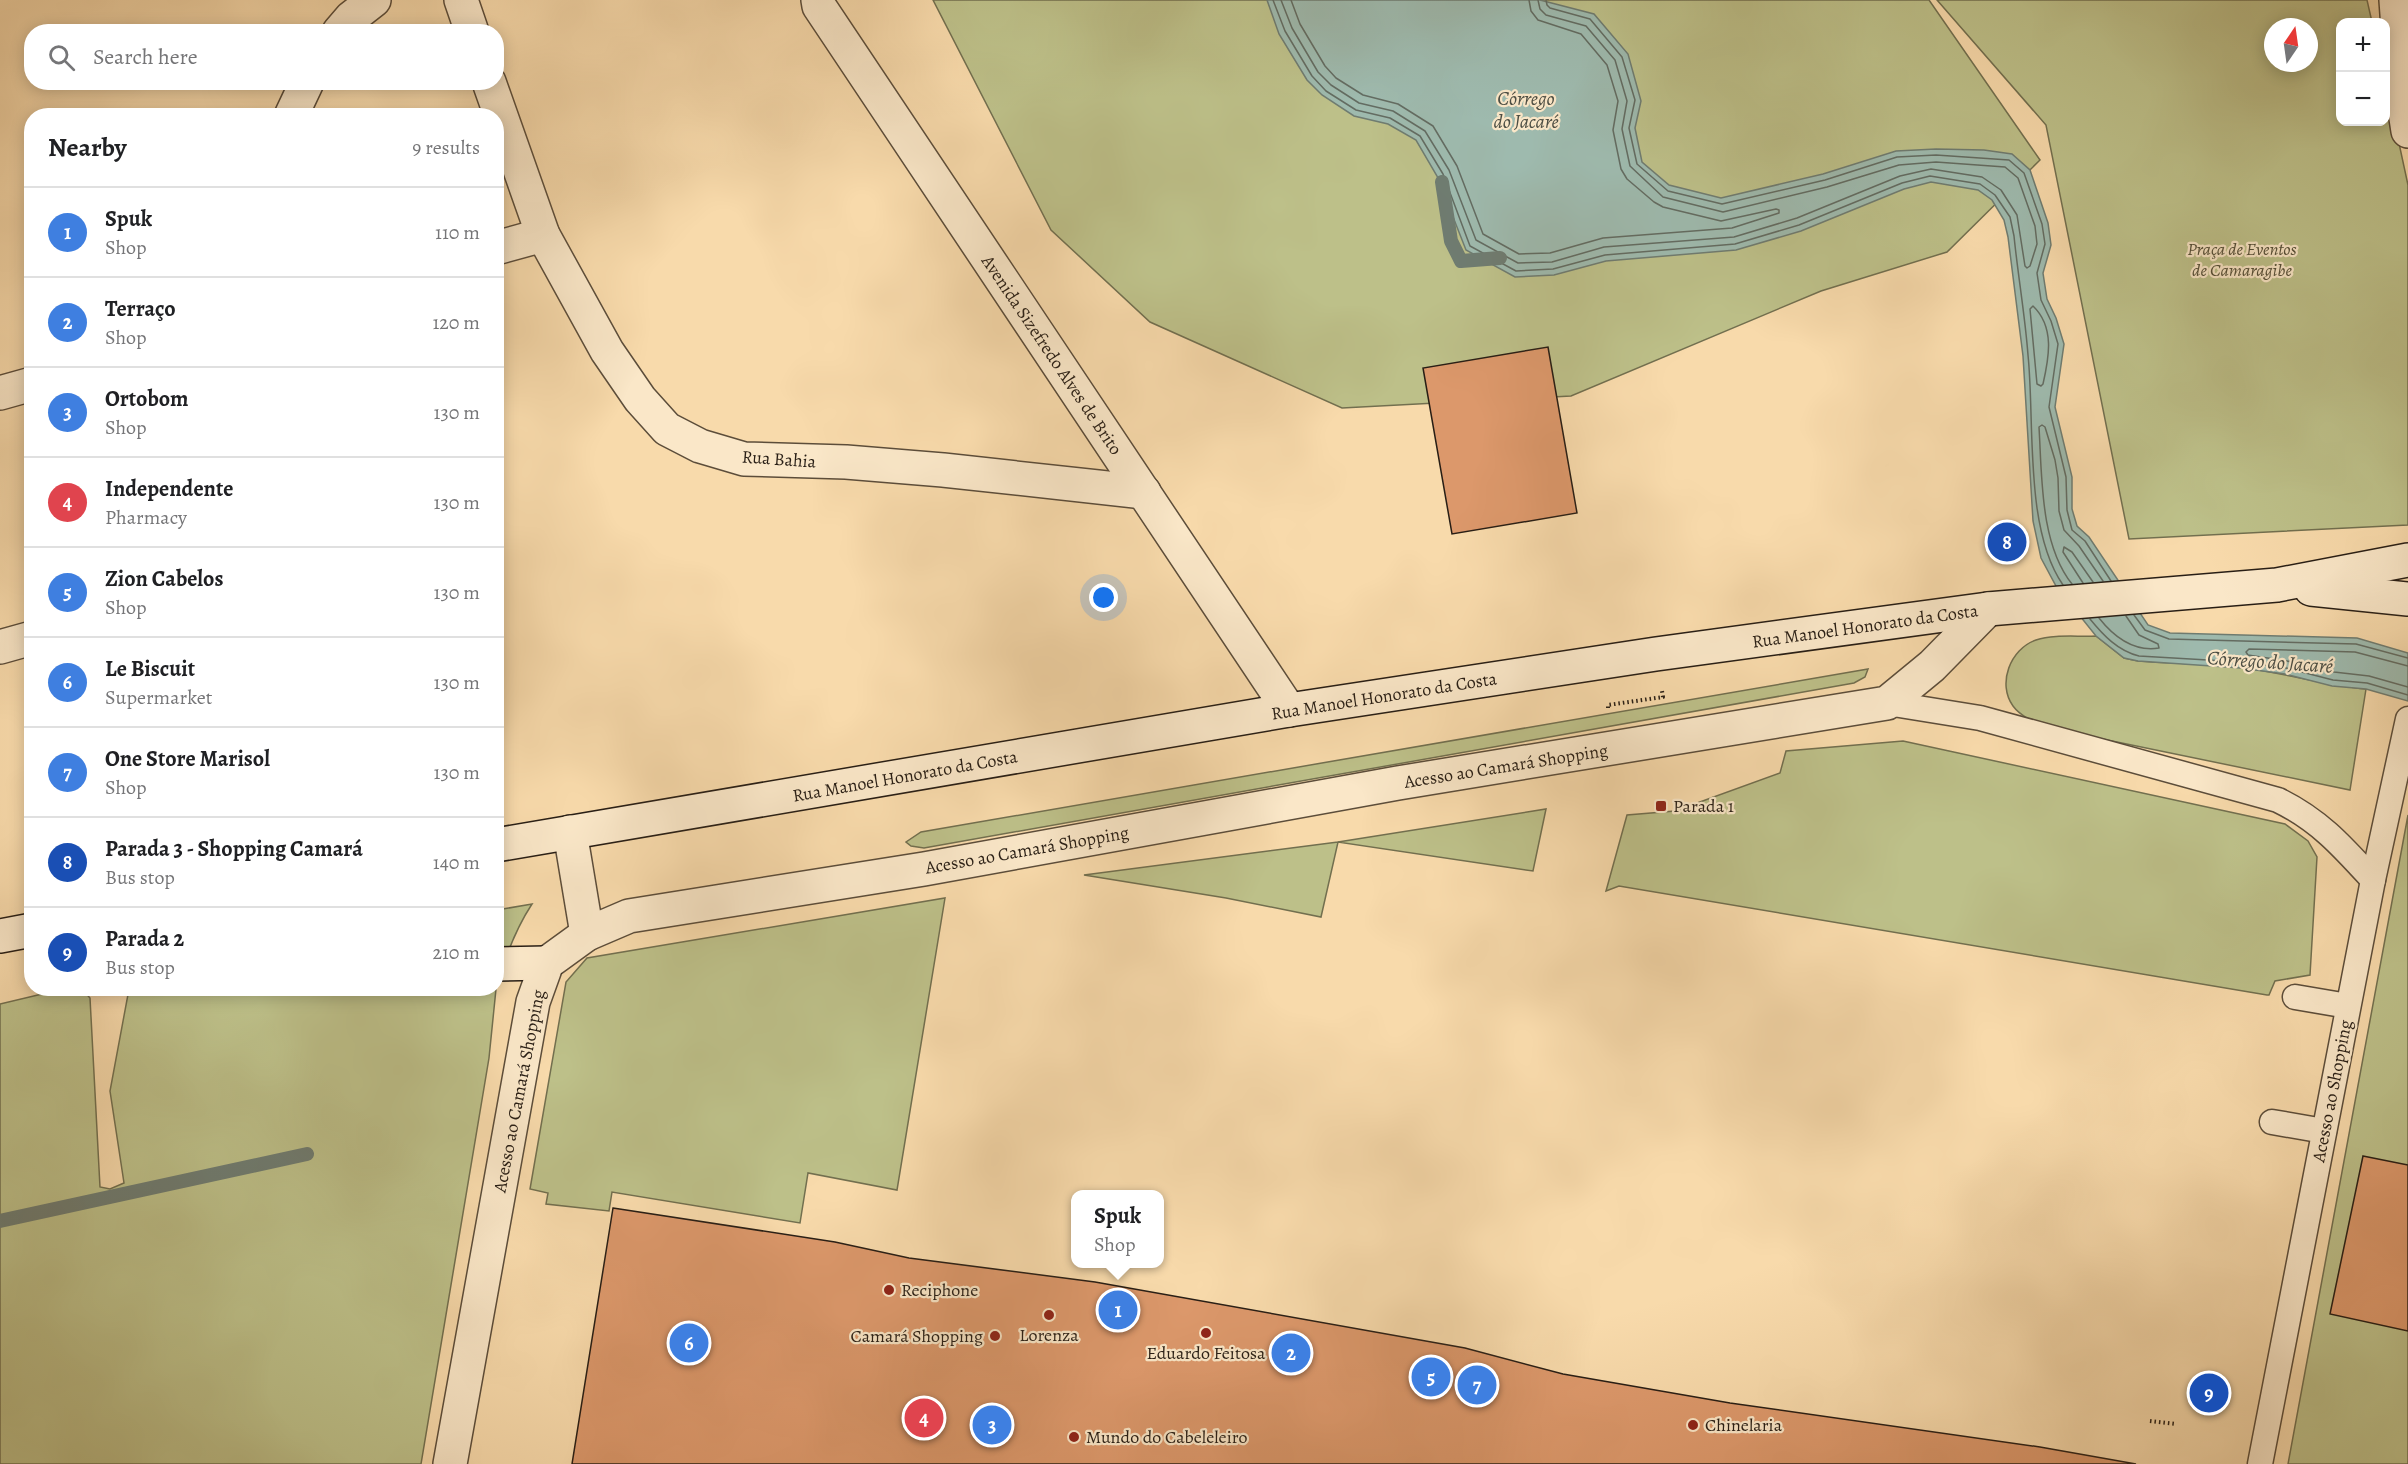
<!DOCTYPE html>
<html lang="en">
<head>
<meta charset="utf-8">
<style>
	:root { --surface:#fff; --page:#f2f2f2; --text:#202124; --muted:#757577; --line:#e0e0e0; --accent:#8f2418 }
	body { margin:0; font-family:Alegreya,serif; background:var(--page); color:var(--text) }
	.controls { position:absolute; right:18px; top:18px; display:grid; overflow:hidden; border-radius:12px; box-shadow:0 3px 15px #0003 }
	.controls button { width:54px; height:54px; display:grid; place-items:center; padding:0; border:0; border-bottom:2px solid var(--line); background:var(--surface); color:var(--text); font:30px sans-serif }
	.compass { position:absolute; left:2264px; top:18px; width:54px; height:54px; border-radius:50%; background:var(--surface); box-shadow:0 3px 15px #0003; rotate:13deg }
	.you { position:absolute; left:1104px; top:598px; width:21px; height:21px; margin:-15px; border:4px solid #fff; border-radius:50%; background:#1a73e8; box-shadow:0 0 0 9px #1a73e833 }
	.badge { display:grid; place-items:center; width:39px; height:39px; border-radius:50%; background:var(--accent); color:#fff; font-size:20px; font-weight:700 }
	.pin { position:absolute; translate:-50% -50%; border:3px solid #fff; box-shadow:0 2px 6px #0006 }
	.popup { position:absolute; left:1071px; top:1190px; width:93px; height:78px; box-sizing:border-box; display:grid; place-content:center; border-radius:12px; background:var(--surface); filter:drop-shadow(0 2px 4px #0005); font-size:20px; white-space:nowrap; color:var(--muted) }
	.popup b { font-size:22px; color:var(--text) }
	.popup::after { content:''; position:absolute; left:50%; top:100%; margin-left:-12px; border:12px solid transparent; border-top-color:var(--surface) }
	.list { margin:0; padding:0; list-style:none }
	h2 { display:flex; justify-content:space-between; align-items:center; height:78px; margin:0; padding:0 24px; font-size:26px }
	h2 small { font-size:20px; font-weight:400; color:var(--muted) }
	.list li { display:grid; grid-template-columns:39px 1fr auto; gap:18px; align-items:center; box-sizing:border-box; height:90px; padding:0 24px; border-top:2px solid var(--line) }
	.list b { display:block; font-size:22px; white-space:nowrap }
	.list p { margin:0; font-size:20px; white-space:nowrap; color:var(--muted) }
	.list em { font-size:20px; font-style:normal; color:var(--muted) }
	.icon { flex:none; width:33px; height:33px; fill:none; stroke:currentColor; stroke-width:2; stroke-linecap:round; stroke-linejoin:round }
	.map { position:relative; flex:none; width:2408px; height:1464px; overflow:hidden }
	.search { position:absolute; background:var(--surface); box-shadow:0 3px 15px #0003; left:24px; top:24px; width:480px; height:66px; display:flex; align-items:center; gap:15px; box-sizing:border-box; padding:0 21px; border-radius:24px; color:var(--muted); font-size:22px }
	.panel { position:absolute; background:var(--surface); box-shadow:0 3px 15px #0003; left:24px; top:108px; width:480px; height:888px; border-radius:24px }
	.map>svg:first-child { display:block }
	.green { fill:#bdc089; stroke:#726f4f; stroke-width:1.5; fill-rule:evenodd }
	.water { fill:#9ebaae; stroke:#6f7c71; stroke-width:1.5 }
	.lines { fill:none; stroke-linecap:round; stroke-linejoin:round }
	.shore { stroke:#636c62; stroke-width:1.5 }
	.stream { stroke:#6f7c71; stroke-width:14 }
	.building { fill:#dc986b; stroke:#281e15; stroke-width:1.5 }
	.lane-casing { stroke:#5c4d3a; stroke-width:27 }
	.street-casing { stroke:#5c4d3a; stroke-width:36 }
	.secondary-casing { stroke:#281e15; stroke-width:36 }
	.path { stroke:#281e15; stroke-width:4; stroke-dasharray:1.5 3; stroke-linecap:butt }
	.lane { stroke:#fae7c8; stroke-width:24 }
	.street { stroke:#fae7c8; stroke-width:33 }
	.secondary { stroke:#fae7c8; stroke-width:33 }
	.poi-dot { fill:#8f2418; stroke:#fae7c8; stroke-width:2 }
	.labels { text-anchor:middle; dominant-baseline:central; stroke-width:4.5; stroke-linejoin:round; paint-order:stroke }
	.park-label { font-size:18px; font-style:italic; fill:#554f38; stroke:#fae7c8 }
	.street-label { font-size:18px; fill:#281e15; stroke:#fae7c8 }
	.poi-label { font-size:18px; fill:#281e15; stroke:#fae7c8; text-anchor:start }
	.water-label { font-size:20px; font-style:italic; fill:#4b4d43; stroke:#fae7c8 }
</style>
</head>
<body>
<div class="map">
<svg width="2408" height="1464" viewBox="0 0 2408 1464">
	<rect width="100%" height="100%" fill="#f8daab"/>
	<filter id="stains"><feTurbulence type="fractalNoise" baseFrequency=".00333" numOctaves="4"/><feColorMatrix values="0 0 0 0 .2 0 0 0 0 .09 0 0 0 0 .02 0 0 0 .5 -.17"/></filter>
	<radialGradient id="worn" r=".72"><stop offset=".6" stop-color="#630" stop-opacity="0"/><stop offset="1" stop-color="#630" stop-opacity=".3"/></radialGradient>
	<g class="green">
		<polygon points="933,0 1929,0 2040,160 1947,252 1821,291 1571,396 1342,408 1150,322 1051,230"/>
		<path d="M1937,0h430l5,22h-32v100h46v-39l22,102v340l-279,14 -83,-414zM2273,27h36v36h-36z"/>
		<path d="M2096,636l28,22 14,3c35,3 71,2 106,7 41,5 80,17 122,21l-16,101 -301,-62c-13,-6 -27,-10 -36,-22 -16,-22 -3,-57 23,-66 18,-6 41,-3 60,-4z"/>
		<polygon points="1868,669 1865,677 1854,683 924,848 911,846 906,842 921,832"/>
		<polygon points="1903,741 2285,824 2308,841 2317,857 2310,975 2275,981 2269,995 2267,995 1619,886 1606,891 1627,815 1675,811 1780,773 1786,751"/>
		<polygon points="1546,809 1533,871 1338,842 1321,917 1226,898 1084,875 1338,842"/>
		<polygon points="2408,815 2408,1464 2288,1464"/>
		<polygon points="945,898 897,1190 808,1173 800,1223 612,1192 609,1211 546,1204 548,1193 530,1189 566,982 587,958"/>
		<path d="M532,904c-17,26 -27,53 -35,82v-76z"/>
		<polygon points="63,989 82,989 90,998 100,1187 110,1189 124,1183 110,1091 129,989 496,989 489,1058 421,1464 0,1464 0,1004"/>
	</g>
	<polygon class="water" points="1267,0 1540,0 1594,14 1628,54 1641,101 1635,128 1642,162 1669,185 1721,198 1823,174 1896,151 1936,149 1984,150 2012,154 2030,170 2048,223 2051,245 2043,273 2047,299 2056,318 2064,344 2055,407 2072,477 2072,509 2077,526 2089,537 2148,625 2170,633 2357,638 2408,653 2408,701 2366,689 2332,686 2285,674 2241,668 2138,661 2124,658 2096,636 2056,586 2041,558 2033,521 2023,356 2008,237 2004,220 1992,200 1978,190 1931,182 1904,189 1801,231 1736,250 1606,261 1554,275 1515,277 1466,250 1437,176 1416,140 1388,124 1354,116 1322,95 1307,80 1279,34"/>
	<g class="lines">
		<g class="shore">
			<path d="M1273,0l12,31 27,45 14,15 30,19 34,8 30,18 23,38 27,72 46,25 37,-2 52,-14 130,-11 64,-19 103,-42 28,-7 50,8 15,11 15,22 4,19c4,40 11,79 14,119 7,67 -4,174 35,230"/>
			<polyline points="1281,0 1292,28 1318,72 1331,85 1359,103 1393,111 1425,131 1449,170 1476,240 1518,263 1552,262 1604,247 1734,237 1797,218 1900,176 1931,169 1982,177 2001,190 2017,215 2025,266 2027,268 2030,266 2037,244 2035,226 2018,178 2005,167 1936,162 1899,165 1827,187 1723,212 1663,197 1630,166 1622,129 1627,101 1615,60 1586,26 1546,15 1540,9 1538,0"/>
			<polyline points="1291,0 1300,24 1325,66 1336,78 1363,95 1398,104 1433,126 1457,166 1483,234 1519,254 1550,253 1603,238 1732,228 1779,213 1779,210 1776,209 1721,221 1663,207 1654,202 1627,179 1621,169 1613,130 1618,101 1607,65 1581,34 1538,20 1531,11 1529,0"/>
			<polyline points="1546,0 1547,5 1550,8 1590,19 1622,57 1635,100 1629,128 1637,164 1668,191 1722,204 1825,180 1897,157 1936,155 2009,160 2024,173 2042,224 2045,244 2037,273 2041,300 2051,321 2058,344 2049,407 2066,477 2067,510 2072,530 2085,541 2111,581"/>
			<path d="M2033,306c22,21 16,52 10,78l-2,2 -4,-2 -7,-75z"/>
			<polyline points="2083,583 2063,552 2064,547 2072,552 2093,582"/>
			<path d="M2072,584c-32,-40 -30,-108 -33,-157l3,-2 3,2 10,33 3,18 1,33 5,19 15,16 24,35"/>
			<polyline points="2134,615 2145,630 2169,639 2356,644 2408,658"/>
			<path d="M2099,618c15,19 35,34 60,30l-1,-4 -19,-9 -13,-19"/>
			<path d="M2090,619c13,16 28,32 49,37l103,6 44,6 47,12 34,3 41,12"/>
			<polyline points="2408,666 2355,652 2249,649 2246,652 2248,655 2287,661 2334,672 2369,676 2408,687"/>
		</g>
		<g class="stream">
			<polyline points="1442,182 1451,241 1461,261 1500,258"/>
			<polyline points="0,1221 307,1154"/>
		</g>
	</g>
	<g class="building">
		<polygon points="1548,347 1577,513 1452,534 1423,368"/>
		<polygon points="2363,1156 2408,1165 2408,1331 2330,1314"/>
		<polygon points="613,1208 835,1242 909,1258 1095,1282 1465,1348 1563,1374 1730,1403 2040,1447 2136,1464 572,1464"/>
	</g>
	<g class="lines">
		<defs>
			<g id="lane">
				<path d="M1887,703l93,15 298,82c41,20 64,46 95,80"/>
				<polyline points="2295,997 2348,1006"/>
				<polyline points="2272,1122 2324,1131"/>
				<polyline points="2260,1464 2373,880 2408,719"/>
			</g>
			<g id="street">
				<polyline points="461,0 472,32"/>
				<polyline points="818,0 819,6 1289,710"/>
				<polyline points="2396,0 2403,99 2408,131"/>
				<polyline points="339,32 351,18 374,0"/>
				<polyline points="489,82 543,235 607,351 640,399 667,429 700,446 744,459 846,462 943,470 1144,492"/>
				<polyline points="291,116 307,82"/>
				<polyline points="496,248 543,235"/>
				<polyline points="0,393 32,384"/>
				<polyline points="0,647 32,638"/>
				<polyline points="570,832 587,934"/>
				<polyline points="450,1464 533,1002 547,963 587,934 629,916 924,869 1398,783 1887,703 1932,666 1988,609"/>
			</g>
			<g id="secondary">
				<polyline points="2311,589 2408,599"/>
				<polyline points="496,845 1289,710 1656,654 1988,609 2277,585 2408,560"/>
				<polyline points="0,936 32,930"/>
				<polyline points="496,964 547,963"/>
			</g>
		</defs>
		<use href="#lane" class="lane-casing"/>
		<use href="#street" class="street-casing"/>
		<use href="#secondary" class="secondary-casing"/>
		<g class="path">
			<polyline points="1608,708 1608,705 1663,697 1662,691"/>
			<polyline points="2150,1421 2176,1424"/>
		</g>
		<use href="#lane" class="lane"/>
		<use href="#street" class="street"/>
		<use href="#secondary" class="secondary"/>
	</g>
	<g class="poi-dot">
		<rect x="1655" y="800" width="12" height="12" rx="3"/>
		<circle cx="889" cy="1290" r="6"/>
		<circle cx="1049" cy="1315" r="6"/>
		<circle cx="1206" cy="1333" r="6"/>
		<circle cx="995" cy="1336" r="6"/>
		<circle cx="1693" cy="1425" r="6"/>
		<circle cx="1074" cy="1437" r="6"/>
	</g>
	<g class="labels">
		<g class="park-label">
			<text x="2242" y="249">Praça de Eventos<tspan x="2242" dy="21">de Camaragibe</tspan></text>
		</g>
		<g class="street-label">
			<text transform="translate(1052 355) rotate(56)">Avenida Sizefredo Alves de Brito</text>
			<text transform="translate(779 459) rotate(4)">Rua Bahia</text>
			<text transform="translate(1865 626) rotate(-8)">Rua Manoel Honorato da Costa</text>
			<text transform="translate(1384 696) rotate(-9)">Rua Manoel Honorato da Costa</text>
			<text transform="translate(1506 766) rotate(-9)">Acesso ao Camará Shopping</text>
			<text transform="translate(905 776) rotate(-10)">Rua Manoel Honorato da Costa</text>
			<text transform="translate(1027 850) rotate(-10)">Acesso ao Camará Shopping</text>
			<text transform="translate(519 1091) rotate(-79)">Acesso ao Camará Shopping</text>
			<text transform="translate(2332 1091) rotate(-79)">Acesso ao Shopping</text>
		</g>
		<g class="poi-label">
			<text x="1673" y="806">Parada 1</text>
			<text x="901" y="1290">Reciphone</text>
			<text x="1049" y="1335" text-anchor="middle">Lorenza</text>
			<text x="983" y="1336" text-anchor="end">Camará Shopping</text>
			<text x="1206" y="1353" text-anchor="middle">Eduardo Feitosa</text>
			<text x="1705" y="1425">Chinelaria</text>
			<text x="1086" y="1437">Mundo do Cabeleleiro</text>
		</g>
		<g class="water-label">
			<text x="1526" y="98">Córrego<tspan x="1526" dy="23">do Jacaré</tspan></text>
			<text transform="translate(2270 662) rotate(4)">Córrego do Jacaré</text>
		</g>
	</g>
	<rect width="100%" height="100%" filter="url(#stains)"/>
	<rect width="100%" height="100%" fill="url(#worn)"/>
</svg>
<div class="controls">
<button>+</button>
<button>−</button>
</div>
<svg class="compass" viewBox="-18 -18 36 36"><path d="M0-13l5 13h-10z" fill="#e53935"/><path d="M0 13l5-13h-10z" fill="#757577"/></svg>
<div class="you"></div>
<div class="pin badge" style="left:1118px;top:1310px;background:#3f7fe0">1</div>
<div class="popup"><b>Spuk</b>Shop</div>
<div class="pin badge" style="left:1291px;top:1353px;background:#3f7fe0">2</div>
<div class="pin badge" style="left:992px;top:1425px;background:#3f7fe0">3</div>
<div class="pin badge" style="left:924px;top:1418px;background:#e0444e">4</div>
<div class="pin badge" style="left:1431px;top:1377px;background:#3f7fe0">5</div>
<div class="pin badge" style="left:689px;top:1343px;background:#3f7fe0">6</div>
<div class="pin badge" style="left:1477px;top:1385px;background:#3f7fe0">7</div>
<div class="pin badge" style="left:2007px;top:542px;background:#1a4fb4">8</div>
<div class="pin badge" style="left:2209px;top:1393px;background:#1a4fb4">9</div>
<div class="search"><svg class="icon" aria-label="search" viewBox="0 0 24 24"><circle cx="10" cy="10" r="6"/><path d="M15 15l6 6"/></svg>Search here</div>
<section class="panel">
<h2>Nearby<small>9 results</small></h2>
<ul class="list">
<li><span class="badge" style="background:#3f7fe0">1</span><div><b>Spuk</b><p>Shop</p></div><em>110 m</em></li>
<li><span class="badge" style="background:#3f7fe0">2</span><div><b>Terraço</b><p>Shop</p></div><em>120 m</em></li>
<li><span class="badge" style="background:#3f7fe0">3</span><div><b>Ortobom</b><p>Shop</p></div><em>130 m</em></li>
<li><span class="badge" style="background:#e0444e">4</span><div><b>Independente</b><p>Pharmacy</p></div><em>130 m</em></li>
<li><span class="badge" style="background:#3f7fe0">5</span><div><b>Zion Cabelos</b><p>Shop</p></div><em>130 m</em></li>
<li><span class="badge" style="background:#3f7fe0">6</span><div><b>Le Biscuit</b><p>Supermarket</p></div><em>130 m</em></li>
<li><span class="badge" style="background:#3f7fe0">7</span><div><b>One Store Marisol</b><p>Shop</p></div><em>130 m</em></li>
<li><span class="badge" style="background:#1a4fb4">8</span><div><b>Parada 3 - Shopping Camará</b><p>Bus stop</p></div><em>140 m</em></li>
<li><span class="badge" style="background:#1a4fb4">9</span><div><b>Parada 2</b><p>Bus stop</p></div><em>210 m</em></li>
</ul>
</section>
</div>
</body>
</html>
